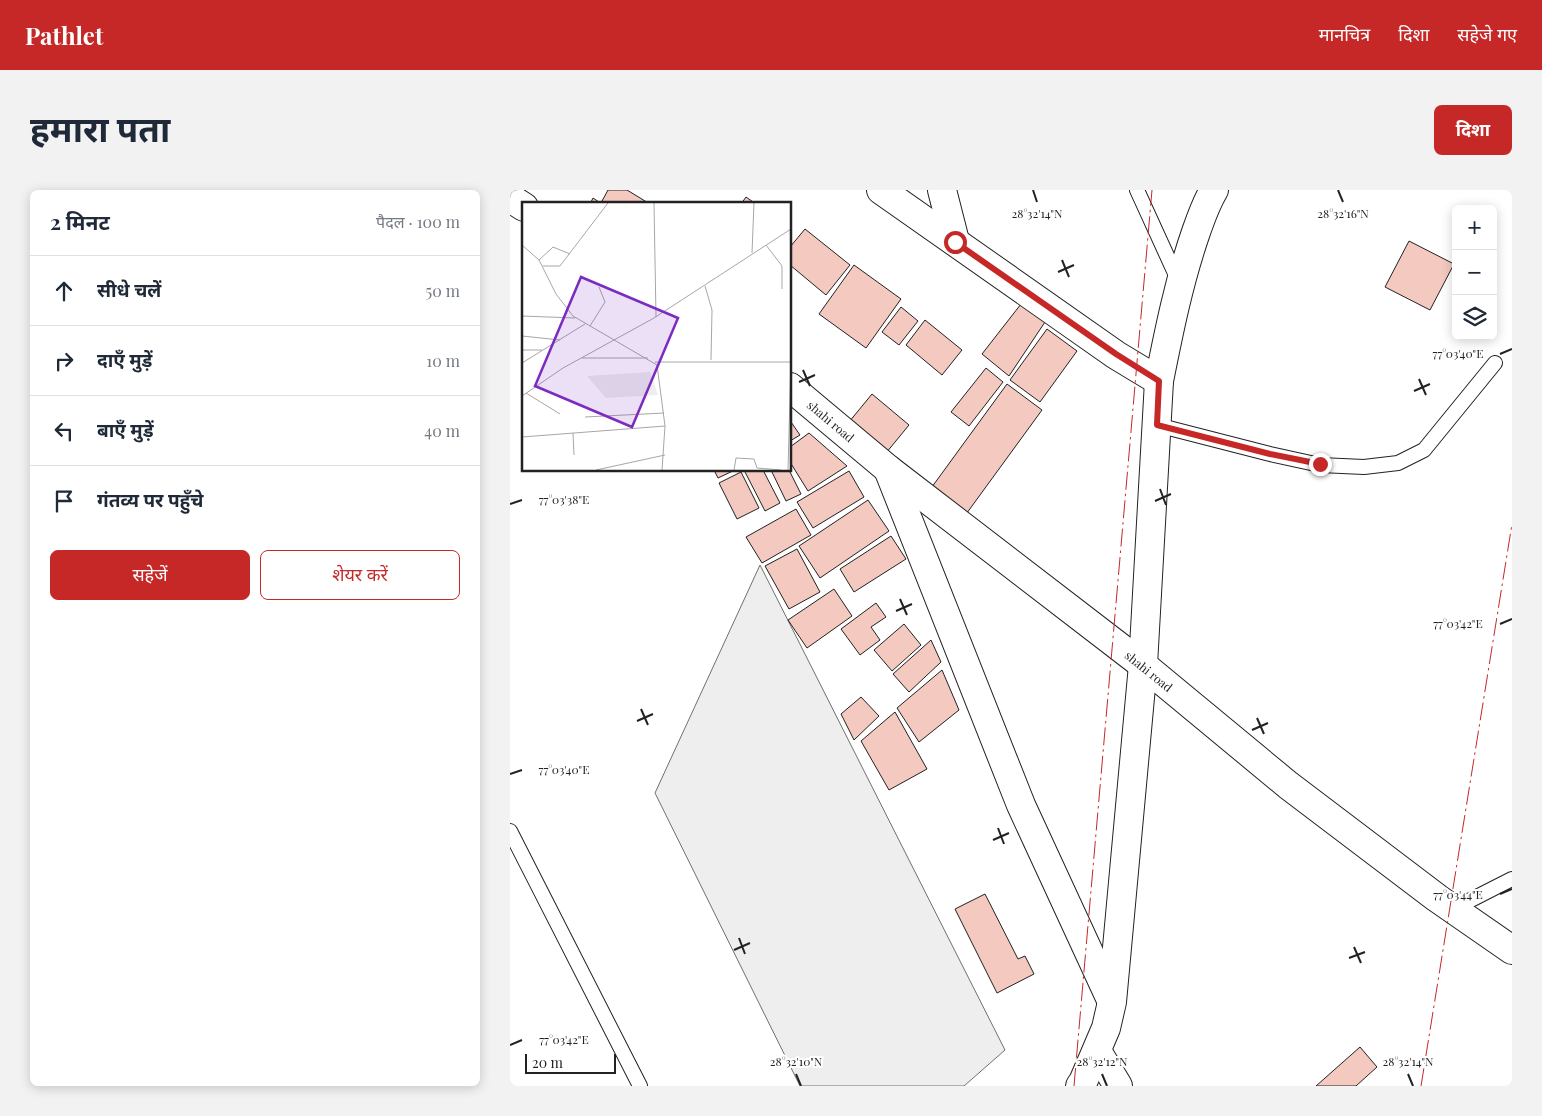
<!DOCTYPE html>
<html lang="hi">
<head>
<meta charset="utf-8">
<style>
	:root { --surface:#fff; --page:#f2f2f3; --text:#1f2937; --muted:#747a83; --line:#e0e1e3; --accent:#c62828 }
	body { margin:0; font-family:"Playfair Display","Noto Sans Devanagari",serif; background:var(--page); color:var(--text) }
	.controls { position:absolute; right:15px; top:15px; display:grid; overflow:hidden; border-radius:8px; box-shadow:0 2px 12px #0003 }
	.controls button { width:45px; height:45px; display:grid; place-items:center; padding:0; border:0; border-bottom:1px solid var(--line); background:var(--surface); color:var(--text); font:25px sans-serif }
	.scale { position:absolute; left:15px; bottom:12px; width:91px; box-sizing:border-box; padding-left:5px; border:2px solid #222; border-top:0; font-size:14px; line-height:18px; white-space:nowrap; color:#222; -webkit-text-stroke:4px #fff; paint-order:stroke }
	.stop { position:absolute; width:15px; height:15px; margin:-11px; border:4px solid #c62828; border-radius:50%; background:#fff }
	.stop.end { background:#c62828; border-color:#fff; box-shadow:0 1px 5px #0008 }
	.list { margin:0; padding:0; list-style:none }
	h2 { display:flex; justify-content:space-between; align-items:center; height:65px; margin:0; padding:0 20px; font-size:21px }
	h2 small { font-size:16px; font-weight:400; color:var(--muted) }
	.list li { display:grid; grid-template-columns:32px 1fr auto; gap:15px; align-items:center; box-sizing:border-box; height:70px; padding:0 20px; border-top:1px solid var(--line) }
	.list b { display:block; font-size:19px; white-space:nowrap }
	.list em { font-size:16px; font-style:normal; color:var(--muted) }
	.actions { display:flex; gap:10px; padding:15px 20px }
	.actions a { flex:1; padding:11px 0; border:1px solid var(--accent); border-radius:8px; text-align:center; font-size:18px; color:var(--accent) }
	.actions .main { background:var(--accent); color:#fff }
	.icon { flex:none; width:28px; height:28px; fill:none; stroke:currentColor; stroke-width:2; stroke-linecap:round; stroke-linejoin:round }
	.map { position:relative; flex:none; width:1002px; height:896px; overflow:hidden; border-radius:8px }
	header { display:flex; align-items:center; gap:30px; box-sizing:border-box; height:70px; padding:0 25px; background:var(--accent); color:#fff }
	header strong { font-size:24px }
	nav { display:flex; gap:28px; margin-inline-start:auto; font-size:18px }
	.intro { display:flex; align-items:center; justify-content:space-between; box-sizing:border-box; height:120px; padding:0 30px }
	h1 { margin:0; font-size:35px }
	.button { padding:12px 22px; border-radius:8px; background:var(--accent); color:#fff; font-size:18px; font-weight:700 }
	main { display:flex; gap:30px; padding:0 30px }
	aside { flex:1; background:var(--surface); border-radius:8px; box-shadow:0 2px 12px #0003 }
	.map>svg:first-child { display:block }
	.green { fill:#eee; stroke:#6f6f6f }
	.building { fill:#f3c9c0; stroke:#222 }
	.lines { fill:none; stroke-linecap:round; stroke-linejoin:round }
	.service-casing { stroke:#222; stroke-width:16 }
	.minor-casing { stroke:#222; stroke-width:30 }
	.tertiary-casing { stroke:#222; stroke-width:30 }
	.service { stroke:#fff; stroke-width:14 }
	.minor { stroke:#fff; stroke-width:28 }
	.tertiary { stroke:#fff; stroke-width:28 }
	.power { stroke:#c62828; stroke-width:1; stroke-dasharray:18 4 2.5 4; stroke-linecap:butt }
	.route { stroke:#c62828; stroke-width:6 }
	.ticks { fill:none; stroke:#222; stroke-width:2 }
	.labels { text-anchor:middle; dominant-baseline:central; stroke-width:4; stroke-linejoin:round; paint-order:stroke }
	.street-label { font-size:12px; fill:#222; stroke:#fff }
	.inset-road { fill:none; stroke:#a7a7a7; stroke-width:1 }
	.view { fill:#7b2cbf; fill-opacity:0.15; stroke:#7b2cbf; stroke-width:2.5 }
	.inset-edge { fill:none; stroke:#222; stroke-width:2.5 }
	.ticks-label { font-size:12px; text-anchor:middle; fill:#222; stroke:#fff; stroke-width:4; stroke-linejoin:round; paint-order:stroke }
</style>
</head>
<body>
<header>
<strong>Pathlet</strong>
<nav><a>मानचित्र</a><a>दिशा</a><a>सहेजे गए</a></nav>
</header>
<div class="intro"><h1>हमारा पता</h1><a class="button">दिशा</a></div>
<main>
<aside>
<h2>2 मिनट<small>पैदल · 100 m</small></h2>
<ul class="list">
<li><svg class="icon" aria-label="ahead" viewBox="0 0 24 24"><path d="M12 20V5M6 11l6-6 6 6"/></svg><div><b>सीधे चलें</b></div><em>50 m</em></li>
<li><svg class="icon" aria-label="right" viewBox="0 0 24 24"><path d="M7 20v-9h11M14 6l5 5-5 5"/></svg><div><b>दाएँ मुड़ें</b></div><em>10 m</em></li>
<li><svg class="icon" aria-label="left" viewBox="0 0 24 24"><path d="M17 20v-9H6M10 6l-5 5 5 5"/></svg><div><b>बाएँ मुड़ें</b></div><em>40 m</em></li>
<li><svg class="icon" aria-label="arrive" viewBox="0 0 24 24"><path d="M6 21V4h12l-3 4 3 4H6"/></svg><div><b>गंतव्य पर पहुँचे</b></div></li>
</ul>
<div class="actions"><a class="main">सहेजें</a><a>शेयर करें</a></div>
</aside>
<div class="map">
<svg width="1002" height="896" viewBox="0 0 1002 896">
	<rect width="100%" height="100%" fill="#fff"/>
	<polygon class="green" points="250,375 495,860 454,896 290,896 145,603"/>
	<g class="building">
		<polygon points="98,0 117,0 140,14 97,14 92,11"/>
		<polygon points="236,7 246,14 231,14"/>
		<polygon points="83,8 92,14 80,14"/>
		<polygon points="295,39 340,75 316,105 280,75 280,57"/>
		<polygon points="899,51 944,74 920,120 875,97"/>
		<polygon points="344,75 391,109 356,158 309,124"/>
		<polygon points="511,114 535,132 499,186 472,164"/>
		<polygon points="391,117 408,131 389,155 372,142"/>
		<polygon points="415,130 452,160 432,185 396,155"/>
		<polygon points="537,139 567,161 530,212 500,190"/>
		<polygon points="476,178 493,192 459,236 441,222"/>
		<polygon points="497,194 532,220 454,327 419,301"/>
		<polygon points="362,204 399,235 376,263 339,232"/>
		<polygon points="281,232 290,245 280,251 280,233"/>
		<polygon points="299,243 337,276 298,301 280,272 280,257"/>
		<polygon points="204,280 225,280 208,288"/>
		<polygon points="234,280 253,280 270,313 255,321"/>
		<polygon points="261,280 279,280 291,304 276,311"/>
		<polygon points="339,281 354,307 303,338 287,312"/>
		<polygon points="231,282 249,318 227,329 209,293"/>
		<polygon points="358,310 379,341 310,388 289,356"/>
		<polygon points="286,319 301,345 252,373 236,347"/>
		<polygon points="381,346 396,369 344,402 330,379"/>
		<polygon points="287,359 310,402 279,419 255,376"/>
		<polygon points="324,399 342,426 297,458 278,430"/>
		<polygon points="366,413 376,427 361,437 370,450 350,465 331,439"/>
		<polygon points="394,434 411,455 382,481 364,460"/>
		<polygon points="421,450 431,472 399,502 383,484"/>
		<polygon points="432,480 449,520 409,552 387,518"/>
		<polygon points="351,507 369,526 344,550 331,524"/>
		<polygon points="385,522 417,579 379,600 351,551"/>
		<polygon points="475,704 508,769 515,766 524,784 487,803 445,719"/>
		<polygon points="850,857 867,877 846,896 806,896"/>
	</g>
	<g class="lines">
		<defs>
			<g id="service">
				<polyline points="627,0 669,92"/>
				<polyline points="647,235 760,264 810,275 854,277 888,273 914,260 985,173"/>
				<polyline points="0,641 130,896"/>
				<polyline points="943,719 1002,689"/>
			</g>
			<g id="minor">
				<polyline points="371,0 606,165 649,191"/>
				<polyline points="432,0 445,51"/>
				<polyline points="378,279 511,615 601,810"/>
				<polyline points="587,861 608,896"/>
				<path d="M570,896l3,-4 23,-54 6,-26 31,-337 16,-284c10,-50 20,-100 37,-149 5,-14 10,-29 18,-42"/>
			</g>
			<g id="tertiary">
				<polyline points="0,8 14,17"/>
				<polyline points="280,197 378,279 633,475 778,595 927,708 1002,760"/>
			</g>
		</defs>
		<use href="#service" class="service-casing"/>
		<use href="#minor" class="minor-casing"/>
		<use href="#tertiary" class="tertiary-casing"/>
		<use href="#service" class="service"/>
		<use href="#minor" class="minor"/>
		<use href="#tertiary" class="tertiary"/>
		<g class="power">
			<polyline points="564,896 642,0"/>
			<polyline points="911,896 1002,334"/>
		</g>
	</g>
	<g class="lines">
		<polyline class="route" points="445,52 606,164 649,191 647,235 760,264 810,274"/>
	</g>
	<path class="ticks" d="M523,0l4,12M828,0l5,12M552,70l7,17M548,82l16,-7M990,164l12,-5M293,180l7,16M909,189l7,16M289,192l16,-7M904,201l16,-7M650,299l6,16M645,311l16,-7M0,314l12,-4M390,409l7,16M386,421l16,-7M990,434l12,-5M131,519l7,16M747,528l7,16M127,531l16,-7M742,540l16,-7M0,584l12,-4M488,638l6,16M483,650l16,-7M990,704l12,-5M229,748l6,16M844,757l7,16M224,760l16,-7M839,768l16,-6M0,855l12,-5M286,884l5,12M592,884l5,12M898,884l5,12"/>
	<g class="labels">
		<g class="street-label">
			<text transform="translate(321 231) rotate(40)">shahi road</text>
			<text transform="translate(639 481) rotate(39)">shahi road</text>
		</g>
	</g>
	<g transform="translate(12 12)">
		<rect width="269" height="269" fill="#fff"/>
		<path d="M128,170l8,23 -52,3 -19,-22z" fill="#eee"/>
		<path class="inset-road" d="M132,1l2,114M0,43l17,15 17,34 17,22 84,49 8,61 -3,44M244,43l16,21v23M230,51l2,-50M17,58l14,-13 17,7M21,64h17l48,-63M183,84l7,24 -1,50M0,114l53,2M68,124l15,-24 -6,-15M0,134l38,4M0,148h20M60,156h66M133,160h136M0,161l63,-39M4,191l34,21M0,194l41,-28 91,-50 137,-89M63,215l79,-4M51,231l1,22M0,235l143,-11M74,268l69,-15M212,268l2,-12 18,1 3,9 24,2M266,268l3,-111"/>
		<path class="view" d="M59,75l97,41 -46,109 -97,-41z"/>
		<rect width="269" height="269" class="inset-edge"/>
	</g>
	<g class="ticks-label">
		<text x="527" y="28">28°32'14"N</text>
		<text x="833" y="28">28°32'16"N</text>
		<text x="948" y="168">77°03'40"E</text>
		<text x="54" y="314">77°03'38"E</text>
		<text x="948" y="438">77°03'42"E</text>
		<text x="54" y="584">77°03'40"E</text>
		<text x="948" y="709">77°03'44"E</text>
		<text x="54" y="854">77°03'42"E</text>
		<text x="286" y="876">28°32'10"N</text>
		<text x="592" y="876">28°32'12"N</text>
		<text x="898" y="876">28°32'14"N</text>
	</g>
</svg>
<div class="controls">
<button>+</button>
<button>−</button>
<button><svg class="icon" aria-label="layers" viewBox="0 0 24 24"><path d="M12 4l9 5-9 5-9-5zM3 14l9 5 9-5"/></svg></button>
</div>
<div class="scale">20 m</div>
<div class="stop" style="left:445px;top:52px"></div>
<div class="stop end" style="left:810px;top:274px"></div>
</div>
</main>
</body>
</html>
